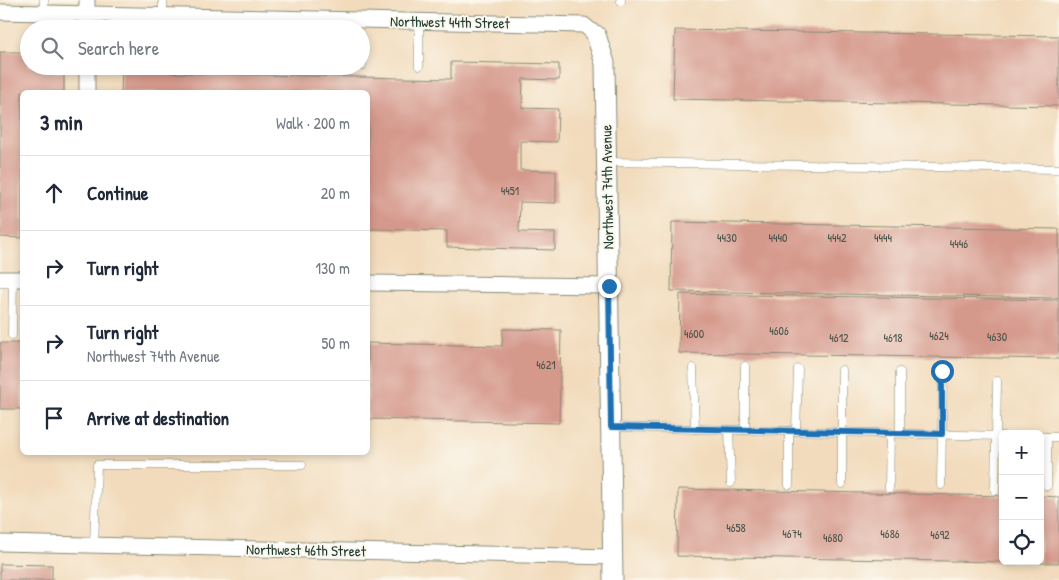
<!DOCTYPE html>
<html lang="en">
<head>
<meta charset="utf-8">
<style>
	:root { --surface:#fff; --page:#f2f2f3; --text:#1f2937; --muted:#747a83; --line:#e0e1e3 }
	body { margin:0; font-family:"Patrick Hand",sans-serif; background:var(--page); color:var(--text) }
	.controls { position:absolute; right:15px; bottom:15px; display:grid; overflow:hidden; border-radius:8px; box-shadow:0 2px 8px #0003 }
	.controls button { width:45px; height:45px; display:grid; place-items:center; padding:0; border:0; border-bottom:1px solid var(--line); background:var(--surface); color:var(--text); font:25px sans-serif }
	.stop { position:absolute; width:15px; height:15px; margin:-11px; border:4px solid #1f6fb2; border-radius:50%; background:#fff }
	.stop.end { background:#1f6fb2; border-color:#fff; box-shadow:0 1px 5px #0008 }
	.list { margin:0; padding:0; list-style:none }
	h2 { display:flex; justify-content:space-between; align-items:center; height:65px; margin:0; padding:0 20px; font-size:21px }
	h2 small { font-size:16px; font-weight:400; color:var(--muted) }
	.list li { display:grid; grid-template-columns:32px 1fr auto; gap:15px; align-items:center; box-sizing:border-box; height:75px; padding:0 20px; border-top:1px solid var(--line) }
	.list b { display:block; font-size:19px; white-space:nowrap }
	.list p { margin:0; font-size:16px; white-space:nowrap; color:var(--muted) }
	.list em { font-size:16px; font-style:normal; color:var(--muted) }
	.icon { flex:none; width:28px; height:28px; fill:none; stroke:currentColor; stroke-width:2; stroke-linecap:round; stroke-linejoin:round }
	.map { position:relative; flex:none; width:1059px; height:580px; overflow:hidden }
	.search { position:absolute; background:var(--surface); box-shadow:0 2px 8px #0003; left:20px; top:20px; width:350px; height:55px; display:flex; align-items:center; gap:12px; box-sizing:border-box; padding:0 18px; border-radius:28px; color:var(--muted); font-size:19px }
	.panel { position:absolute; background:var(--surface); box-shadow:0 2px 8px #0003; left:20px; top:90px; width:350px; height:365px; border-radius:8px }
	.map>svg:first-child { display:block }
	.building { fill:#d5998c }
	.lines { fill:none; stroke-linecap:round; stroke-linejoin:round }
	.service-casing { stroke:#888c78; stroke-width:9 }
	.minor-casing { stroke:#888c78; stroke-width:17 }
	.tertiary-casing { stroke:#888c78; stroke-width:21 }
	.service { stroke:#fff; stroke-width:8 }
	.minor { stroke:#fff; stroke-width:15 }
	.tertiary { stroke:#fff; stroke-width:19 }
	.route { stroke:#1f6fb2; stroke-width:6 }
	.labels { text-anchor:middle; dominant-baseline:central; stroke-width:4; stroke-linejoin:round; paint-order:stroke }
	.number-label { font-size:12px; fill:#4c544a }
	.street-label { font-size:15px; fill:#1f3d34; stroke:#fbf7ec }
</style>
</head>
<body>
<div class="map">
<svg width="1059" height="580" viewBox="0 0 1059 580">
	<rect width="100%" height="100%" fill="#fbf7ec"/>
	<filter id="ink" filterUnits="userSpaceOnUse"><feTurbulence type="fractalNoise" baseFrequency=".02" numOctaves="2"/><feDisplacementMap in="SourceGraphic" scale="10" xChannelSelector="R" yChannelSelector="G"/><feConvolveMatrix kernelMatrix="1 2 1 2 8 2 1 2 1" color-interpolation-filters="sRGB"/></filter>
	<filter id="wash" filterUnits="userSpaceOnUse"><feTurbulence type="fractalNoise" baseFrequency=".0096" numOctaves="4" result="noise"/><feDisplacementMap in="SourceGraphic" scale="20" xChannelSelector="R" yChannelSelector="G"/><feGaussianBlur stdDeviation="1.12" result="paint"/><feColorMatrix in="noise" values="0 0 0 0 0 0 0 0 0 0 0 0 0 0 0 0 0 1.4 0 .05"/><feComposite in="paint" operator="in"/></filter>
	<g filter="url(#wash)">
		<rect width="100%" height="100%" fill="#f2dbbc"/>
		<g id="blocks">
			<g class="building">
				<polygon points="675,30 1059,36 1059,106 673,99"/>
				<polygon points="0,52 29,52 29,66 54,66 54,72 64,72 64,92 22,92 22,238 0,237"/>
				<polygon points="451,62 559,64 559,80 523,79 522,108 558,109 557,142 520,141 520,170 556,171 556,203 520,202 519,232 555,233 555,250 447,247 447,231 368,229 368,92 121,92 122,66 170,66 170,73 451,79"/>
				<polygon points="672,222 1059,229 1059,298 671,291"/>
				<polygon points="680,294 1059,300 1059,359 679,353"/>
				<polygon points="503,329 561,330 559,423 368,419 368,343 502,346"/>
				<rect x="0" y="343" width="22" height="66"/>
				<polygon points="678,489 1003,496 1003,562 677,556"/>
				<polygon points="1040,496 1059,497 1059,563 1040,563"/>
				<polygon points="0,564 52,565 52,580 0,580"/>
			</g>
		</g>
	</g>
	<g filter="url(#ink)">
		<use href="#blocks" fill-opacity="0" stroke="#888c78" stroke-width="1"/>
		<g class="lines">
			<defs>
				<g id="service">
					<polyline points="44,0 44,13"/>
					<polyline points="621,0 621,1"/>
					<polyline points="163,15 163,0"/>
					<polyline points="419,21 419,66"/>
					<polyline points="361,37 362,66"/>
					<polyline points="253,66 253,67"/>
					<polyline points="308,68 308,66"/>
					<polyline points="607,162 1059,169"/>
					<polyline points="12,335 13,279"/>
					<polyline points="693,368 695,429"/>
					<polyline points="900,372 900,433"/>
					<polyline points="611,427 1003,436"/>
					<polyline points="729,430 731,483"/>
					<polyline points="745,430 745,366"/>
					<polyline points="796,431 798,369"/>
					<polyline points="1040,437 1059,437"/>
					<polyline points="842,484 842,370"/>
					<polyline points="789,485 789,431"/>
					<polyline points="941,485 943,371"/>
					<polyline points="1047,486 1047,437"/>
					<polyline points="889,488 890,433"/>
					<polyline points="995,491 997,381"/>
					<polyline points="94,545 97,465 302,465"/>
				</g>
				<g id="minor">
					<polyline points="87,0 87,29"/>
					<polyline points="0,12 584,25 596,35"/>
					<polyline points="87,92 87,66"/>
					<polyline points="0,279 22,279"/>
					<polyline points="368,283 609,286"/>
					<polyline points="0,543 612,557"/>
				</g>
				<polyline id="tertiary" points="596,35 605,63 613,580"/>
			</defs>
			<use href="#service" class="service-casing"/>
			<use href="#minor" class="minor-casing"/>
			<use href="#tertiary" class="tertiary-casing"/>
			<use href="#service" class="service"/>
			<use href="#minor" class="minor"/>
			<use href="#tertiary" class="tertiary"/>
		</g>
	</g>
	<g class="lines" filter="url(#ink)">
		<polyline class="route" points="609,286 611,427 942,434 942,371"/>
	</g>
	<g class="labels">
		<g class="number-label">
			<text x="510" y="190">4451</text>
			<text x="727" y="237">4430</text>
			<text x="778" y="237">4440</text>
			<text x="837" y="237">4442</text>
			<text x="883" y="237">4444</text>
			<text x="959" y="243">4446</text>
			<text x="779" y="330">4606</text>
			<text x="694" y="333">4600</text>
			<text x="939" y="335">4624</text>
			<text x="997" y="336">4630</text>
			<text x="839" y="337">4612</text>
			<text x="893" y="337">4618</text>
			<text x="546" y="364">4621</text>
			<text x="736" y="527">4658</text>
			<text x="792" y="533">4674</text>
			<text x="890" y="533">4686</text>
			<text x="940" y="534">4692</text>
			<text x="833" y="537">4680</text>
		</g>
		<g class="street-label">
			<text transform="translate(450 22) rotate(1)">Northwest 44th Street</text>
			<text transform="translate(607 187) rotate(-91)">Northwest 74th Avenue</text>
			<text transform="translate(306 550) rotate(1)">Northwest 46th Street</text>
		</g>
	</g>
</svg>
<div class="controls">
<button>+</button>
<button>−</button>
<button><svg class="icon" aria-label="locate" viewBox="0 0 24 24"><circle cx="12" cy="12" r="6"/><path d="M12 2v4M12 18v4M2 12h4M18 12h4"/></svg></button>
</div>
<div class="stop" style="left:942px;top:371px"></div>
<div class="stop end" style="left:609px;top:286px"></div>
<div class="search"><svg class="icon" aria-label="search" viewBox="0 0 24 24"><circle cx="10" cy="10" r="6"/><path d="M15 15l6 6"/></svg>Search here</div>
<section class="panel">
<h2>3 min<small>Walk · 200 m</small></h2>
<ul class="list">
<li><svg class="icon" aria-label="ahead" viewBox="0 0 24 24"><path d="M12 20V5M6 11l6-6 6 6"/></svg><div><b>Continue</b></div><em>20 m</em></li>
<li><svg class="icon" aria-label="right" viewBox="0 0 24 24"><path d="M7 20v-9h11M14 6l5 5-5 5"/></svg><div><b>Turn right</b></div><em>130 m</em></li>
<li><svg class="icon" aria-label="right" viewBox="0 0 24 24"><path d="M7 20v-9h11M14 6l5 5-5 5"/></svg><div><b>Turn right</b><p>Northwest 74th Avenue</p></div><em>50 m</em></li>
<li><svg class="icon" aria-label="arrive" viewBox="0 0 24 24"><path d="M6 21V4h12l-3 4 3 4H6"/></svg><div><b>Arrive at destination</b></div></li>
</ul>
</section>
</div>
</body>
</html>
